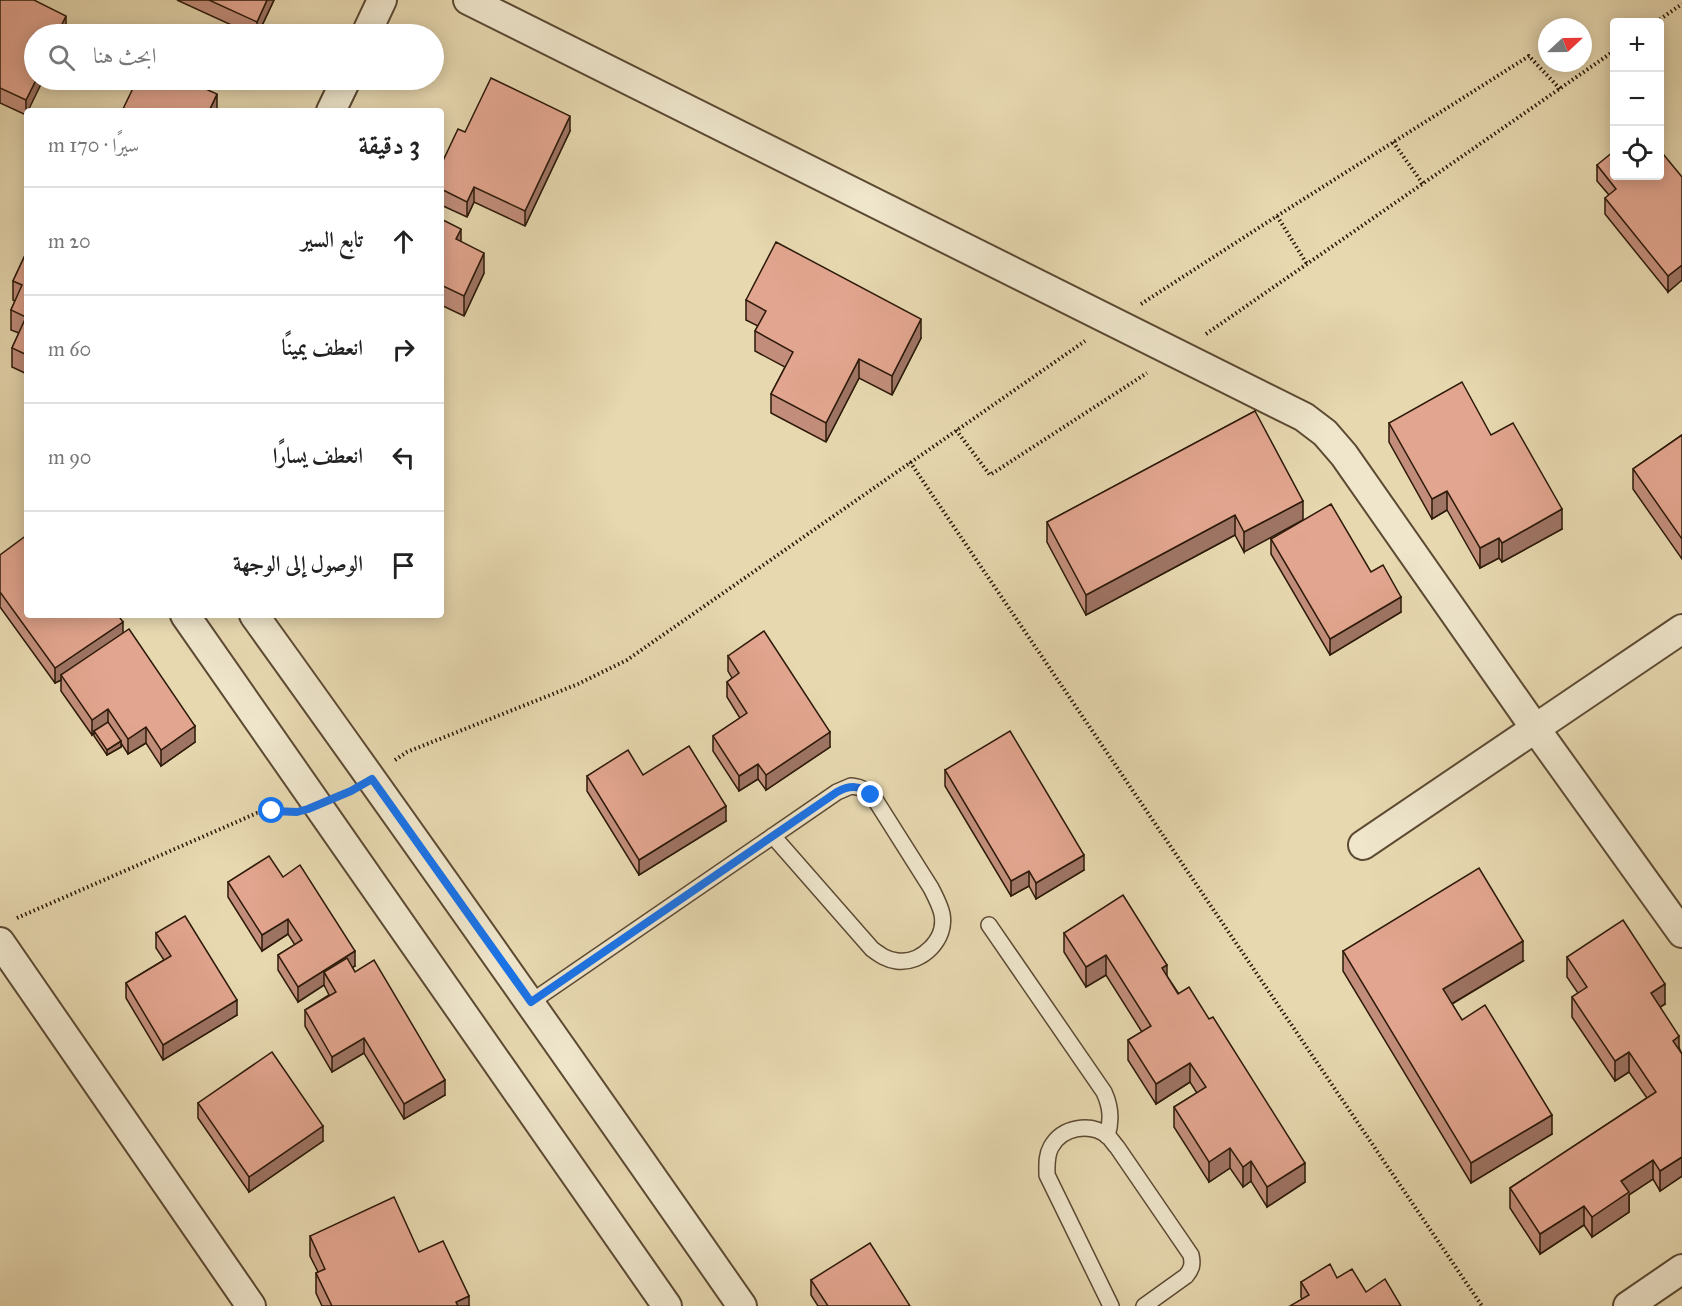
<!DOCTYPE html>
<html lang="ar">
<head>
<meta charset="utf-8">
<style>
	:root { --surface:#fff; --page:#f6f6f6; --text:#222; --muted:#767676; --line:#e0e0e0 }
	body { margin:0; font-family:"IM FELL Great Primer",Amiri,serif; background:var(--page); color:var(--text); direction:rtl }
	.controls { position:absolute; right:18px; top:18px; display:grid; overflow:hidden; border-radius:6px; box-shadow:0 3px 15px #0003 }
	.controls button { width:54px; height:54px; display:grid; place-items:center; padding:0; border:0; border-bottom:2px solid var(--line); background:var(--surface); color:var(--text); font:30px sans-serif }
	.compass { position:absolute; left:1538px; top:18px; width:54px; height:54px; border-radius:50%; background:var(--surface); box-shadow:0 3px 15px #0003; rotate:68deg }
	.stop { position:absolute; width:18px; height:18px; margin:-14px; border:4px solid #1a73e8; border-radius:50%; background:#fff }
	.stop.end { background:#1a73e8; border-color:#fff; box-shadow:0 2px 6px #0008 }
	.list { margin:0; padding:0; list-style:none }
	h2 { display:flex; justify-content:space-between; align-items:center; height:78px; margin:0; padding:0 24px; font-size:26px }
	h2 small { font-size:20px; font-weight:400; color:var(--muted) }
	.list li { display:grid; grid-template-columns:39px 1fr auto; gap:18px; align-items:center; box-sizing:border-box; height:108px; padding:0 24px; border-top:2px solid var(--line) }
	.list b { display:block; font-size:22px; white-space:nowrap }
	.list em { font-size:20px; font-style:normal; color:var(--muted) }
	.icon { flex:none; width:33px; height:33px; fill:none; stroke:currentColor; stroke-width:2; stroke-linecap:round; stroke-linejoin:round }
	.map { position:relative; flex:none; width:1682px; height:1306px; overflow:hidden; direction:ltr }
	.search { position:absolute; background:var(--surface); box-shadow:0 3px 15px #0003; left:24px; top:24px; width:420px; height:66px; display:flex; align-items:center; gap:15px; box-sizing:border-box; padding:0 21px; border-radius:33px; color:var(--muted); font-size:22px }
	.panel { position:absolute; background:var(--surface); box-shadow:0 3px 15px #0003; left:24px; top:108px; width:420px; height:510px; border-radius:6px; direction:rtl }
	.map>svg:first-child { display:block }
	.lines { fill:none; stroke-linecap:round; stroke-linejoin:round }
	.lane-casing { stroke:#5c4a33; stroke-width:18 }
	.street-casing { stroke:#5c4a33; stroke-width:32 }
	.path { stroke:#2d1a09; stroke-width:4; stroke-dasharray:1.5 3; stroke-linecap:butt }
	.lane { stroke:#efe6cc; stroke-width:15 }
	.street { stroke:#efe6cc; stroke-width:28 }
	.wall { fill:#c28e7b; stroke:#2d1a09; stroke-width:1.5 }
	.shaded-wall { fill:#9e7464; stroke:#2d1a09; stroke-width:1.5 }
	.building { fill:#e2a58f; stroke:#2d1a09; stroke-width:1.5 }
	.route { stroke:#1a73e8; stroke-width:8 }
</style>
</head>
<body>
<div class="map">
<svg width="1682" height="1306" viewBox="0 0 1682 1306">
	<rect width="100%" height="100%" fill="#e7d8b0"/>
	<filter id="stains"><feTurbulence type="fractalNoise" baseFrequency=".00333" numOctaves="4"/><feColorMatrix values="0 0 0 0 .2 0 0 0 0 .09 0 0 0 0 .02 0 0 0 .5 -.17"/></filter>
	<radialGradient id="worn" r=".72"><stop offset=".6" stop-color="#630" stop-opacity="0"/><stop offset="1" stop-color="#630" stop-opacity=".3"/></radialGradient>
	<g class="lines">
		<defs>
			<g id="lane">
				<path d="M851,786c12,1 18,6 25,15l55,87c4,8 9,17 11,26 5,25 -20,50 -45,47 -10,-1 -17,-6 -25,-12l-99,-113 64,-44z"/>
				<path d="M989,925l115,167c7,15 8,28 3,44"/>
				<polyline points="531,1002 773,836"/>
				<path d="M1111,1306l-64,-131c0,-10 -1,-19 4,-28 11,-20 39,-25 57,-11 3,3 6,8 9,11l74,108c2,9 1,14 -5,21l-42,30"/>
			</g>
			<g id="street">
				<polyline points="468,0 1304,417 1325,433 1344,455 1535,728 1682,933"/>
				<polyline points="366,34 382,0"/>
				<polyline points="331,111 346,80"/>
				<polyline points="185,615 667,1306"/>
				<path d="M254,615c165,229 327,460 488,691"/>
				<polyline points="1363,845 1682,629"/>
				<polyline points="0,942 251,1306"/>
				<polyline points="1628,1306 1682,1269"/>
			</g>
		</defs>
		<use href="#lane" class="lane-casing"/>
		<use href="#street" class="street-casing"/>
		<g class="path">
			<polyline points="1656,22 1682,4"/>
			<polyline points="1393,142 1423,184"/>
			<polyline points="1277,216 1307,264"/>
			<polyline points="1141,304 1277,216 1529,56 1560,89"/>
			<polyline points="1206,334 1614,51"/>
			<polyline points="956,430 990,475 1147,373"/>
			<polyline points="910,462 1482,1306"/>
			<polyline points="395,760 407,752 578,684 627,660 1085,341"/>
			<polyline points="17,918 257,813 272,811 285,812"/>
		</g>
		<use href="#lane" class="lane"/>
		<use href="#street" class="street"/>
	</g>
	<g class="wall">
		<polygon points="0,0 66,31 65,34 34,34 27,112 26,115 0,103"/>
		<polygon points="177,0 274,0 258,34 251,34"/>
		<polygon points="570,131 525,226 474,202 467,217 441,205 441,165 465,132"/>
		<polygon points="1597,165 1682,177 1668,292 1605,214 1605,198 1609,195 1597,181"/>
		<polygon points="441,219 461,242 484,273 464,316 441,305"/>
		<polygon points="27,251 27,374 12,367 12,348 19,333 11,330 11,310 15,301 13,300 13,281"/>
		<polygon points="746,300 921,338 892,395 859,378 826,442 771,413 771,394 785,367 755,351 755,331 758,326 746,320"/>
		<polygon points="1255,411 1244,552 1235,535 1086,615 1047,542 1047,522"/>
		<polygon points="1389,423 1491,435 1562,529 1502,562 1499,558 1480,568 1447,510 1432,519 1389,442"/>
		<polygon points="1682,435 1682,559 1633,489 1633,469"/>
		<polygon points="1271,539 1371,572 1401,612 1330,655 1271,554"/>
		<polygon points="0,555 123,633 195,742 161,766 146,743 128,754 121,743 121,747 107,755 94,736 94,733 92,735 61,691 61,680 55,683 0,607"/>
		<polygon points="728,656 830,747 766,790 758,779 739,791 713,751 713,736 740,718 727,697 727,682 732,678 728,671"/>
		<polygon points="945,770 1084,870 1036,899 1029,886 1011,896 945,786"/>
		<polygon points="643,775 726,821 639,875 587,791 587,776"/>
		<polygon points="283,877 355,966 352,967 355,972 445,1095 404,1119 364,1053 332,1072 305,1026 305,1010 329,995 324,985 298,1002 278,970 278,955 295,945 288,934 262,951 228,897 228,882"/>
		<polygon points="156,933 237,1015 163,1060 126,998 126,983 164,960 156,948"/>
		<polygon points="1064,933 1167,976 1305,1182 1267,1207 1251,1181 1243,1187 1230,1168 1209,1182 1174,1127 1174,1107 1197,1093 1190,1082 1156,1104 1128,1060 1128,1040 1142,1032 1106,975 1086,987 1064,952"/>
		<polygon points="1343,951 1523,961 1452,1004 1462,1020 1552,1134 1471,1183 1343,971"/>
		<polygon points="1567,957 1665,1004 1660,1007 1682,1054 1682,1176 1660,1191 1653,1179 1629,1195 1629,1212 1592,1237 1584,1225 1540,1254 1510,1208 1510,1188 1647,1098 1629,1072 1615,1081 1572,1017 1572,997 1578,993 1567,977"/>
		<polygon points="198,1103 323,1141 249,1192 198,1118"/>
		<polygon points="310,1236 419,1252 469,1306 322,1306 316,1293 316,1273 318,1272 310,1256"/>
		<polygon points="1337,1278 1366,1292 1302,1299 1301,1297 1301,1282"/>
		<polygon points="811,1280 910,1306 818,1306 811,1295"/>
	</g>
	<g class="shaded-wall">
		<polygon points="267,0 274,0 258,34 257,34 257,22"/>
		<polygon points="66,16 66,31 65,34 57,34"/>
		<polygon points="36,80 43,80 26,115 26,100"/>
		<polygon points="217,94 217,109 216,111 209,111"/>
		<polygon points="570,116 570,131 525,226 525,211"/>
		<polygon points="474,187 474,202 467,217 467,202"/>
		<polygon points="461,229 461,249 456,239"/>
		<polygon points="484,253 484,273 464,316 464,296"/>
		<polygon points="1682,265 1682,280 1668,292 1668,276"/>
		<polygon points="921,319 921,338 892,395 892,376"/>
		<polygon points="859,359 859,378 826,442 826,423"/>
		<polygon points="1447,491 1447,510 1432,519 1432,499"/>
		<polygon points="1303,501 1303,520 1244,552 1244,532"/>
		<polygon points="1562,509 1562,529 1502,562 1502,543"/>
		<polygon points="1235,515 1235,535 1086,615 1086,595"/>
		<polygon points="1499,538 1499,558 1480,568 1480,548"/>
		<polygon points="1401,597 1401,612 1330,655 1330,639"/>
		<polygon points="123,622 123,637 61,675 61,680 55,683 55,668"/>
		<polygon points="108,709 108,724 94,731 94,733 92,735 92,720"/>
		<polygon points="195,726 195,742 161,766 161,750"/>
		<polygon points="146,727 146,743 128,754 128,739"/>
		<polygon points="830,732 830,747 766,790 766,775"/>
		<polygon points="121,741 121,747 107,755 107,750"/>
		<polygon points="758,764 758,779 739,791 739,776"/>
		<polygon points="726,806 726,821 639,875 639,860"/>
		<polygon points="1084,855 1084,870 1036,899 1036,883"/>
		<polygon points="1029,871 1029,886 1011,896 1011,881"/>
		<polygon points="288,919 288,934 262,951 262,935"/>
		<polygon points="1523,941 1523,961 1443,1009 1443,989"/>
		<polygon points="355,951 355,966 330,982 324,972 324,985 298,1002 298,987"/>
		<polygon points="1106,955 1106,975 1086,987 1086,967"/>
		<polygon points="1167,965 1167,985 1162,968"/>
		<polygon points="1665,984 1665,1004 1651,1013 1651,993"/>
		<polygon points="237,1000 237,1015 163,1060 163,1045"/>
		<polygon points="1679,1036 1679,1056 1673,1041"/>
		<polygon points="364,1038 364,1053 332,1072 332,1057"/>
		<polygon points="1629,1052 1629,1072 1615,1081 1615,1061"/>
		<polygon points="1190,1063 1190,1082 1156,1104 1156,1084"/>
		<polygon points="445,1080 445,1095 404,1119 404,1104"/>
		<polygon points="1552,1115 1552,1134 1471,1183 1471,1163"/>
		<polygon points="323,1126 323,1141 249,1192 249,1177"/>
		<polygon points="1230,1148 1230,1168 1209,1182 1209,1162"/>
		<polygon points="1682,1157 1682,1176 1660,1191 1660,1171"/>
		<polygon points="1653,1160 1653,1179 1629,1195 1629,1212 1592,1237 1592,1217 1621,1181"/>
		<polygon points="1251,1161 1251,1181 1243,1187 1243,1167"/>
		<polygon points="1305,1163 1305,1182 1267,1207 1267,1187"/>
		<polygon points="1584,1206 1584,1225 1540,1254 1540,1234"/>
		<polygon points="469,1296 469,1306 456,1306 456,1302"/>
	</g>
	<g class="building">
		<polygon points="0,0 34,0 66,16 57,34 34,34 34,80 36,80 26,100 0,88"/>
		<polygon points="209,0 267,0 257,22"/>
		<polygon points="491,78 570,116 525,211 474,187 467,202 441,189 441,165 458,129 465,132"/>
		<polygon points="137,80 186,80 217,94 209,111 122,111"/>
		<polygon points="1659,149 1682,177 1682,265 1668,276 1605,198 1616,189 1597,165 1614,151 1614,176 1659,176"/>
		<polygon points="441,219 461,229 456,239 484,253 464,296 441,285"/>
		<polygon points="776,242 921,319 892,376 859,359 826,423 771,394 793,352 755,331 766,311 746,300"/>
		<polygon points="27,251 27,355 12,348 26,317 11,310 22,285 13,281"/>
		<polygon points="1462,382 1491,435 1513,423 1562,509 1502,543 1499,538 1480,548 1447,491 1432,499 1389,423"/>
		<polygon points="1255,411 1303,501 1244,532 1235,515 1086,595 1047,522"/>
		<polygon points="1682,435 1682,539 1633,469"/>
		<polygon points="1331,504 1371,572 1383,565 1401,597 1330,639 1271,539"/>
		<polygon points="27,535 27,615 118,615 123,622 55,668 0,592 0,555"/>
		<polygon points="129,629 195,726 161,750 146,727 128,739 108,709 92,720 61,675"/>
		<polygon points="764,631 830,732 766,775 758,764 739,776 713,736 747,713 727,682 739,673 728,656"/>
		<polygon points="108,722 121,741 107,750 94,731"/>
		<polygon points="1010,731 1084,855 1036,883 1029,871 1011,881 945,770"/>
		<polygon points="689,746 726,806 639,860 587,776 628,750 643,775"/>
		<polygon points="269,856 283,877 300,865 355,951 298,987 278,955 302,940 288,919 262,935 228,882"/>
		<polygon points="1479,868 1523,941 1443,989 1462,1020 1485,1005 1552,1115 1471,1163 1343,951"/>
		<polygon points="1123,895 1167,965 1162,968 1178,994 1189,987 1209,1019 1213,1017 1305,1163 1267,1187 1251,1161 1243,1167 1230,1148 1209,1162 1174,1107 1206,1087 1190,1063 1156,1084 1128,1040 1151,1026 1106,955 1086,967 1064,933"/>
		<polygon points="185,916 237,1000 163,1045 126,983 171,956 156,933"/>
		<polygon points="1623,920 1665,984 1651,993 1679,1036 1673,1041 1682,1054 1682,1157 1660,1171 1653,1160 1621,1181 1629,1192 1592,1217 1584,1206 1540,1234 1510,1188 1656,1092 1629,1052 1615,1061 1572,997 1587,987 1567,957"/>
		<polygon points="347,958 355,972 374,960 445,1080 404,1104 364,1038 332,1057 305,1010 336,992 324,972"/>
		<polygon points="272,1052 323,1126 249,1177 198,1103"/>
		<polygon points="394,1197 419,1252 443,1241 469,1296 456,1302 458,1306 332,1306 316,1273 325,1269 310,1236"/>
		<polygon points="870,1243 910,1306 828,1306 811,1280"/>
		<polygon points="1330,1264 1337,1278 1352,1269 1366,1292 1385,1279 1401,1306 1290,1306 1309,1295 1301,1282"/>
	</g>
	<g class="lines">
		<path class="route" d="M272,811l25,1 11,-3 43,-18 21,-12 159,223 306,-210c13,-7 23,-7 34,3"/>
	</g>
	<rect width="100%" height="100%" filter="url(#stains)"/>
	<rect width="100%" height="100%" fill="url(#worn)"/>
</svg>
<div class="controls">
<button>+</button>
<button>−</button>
<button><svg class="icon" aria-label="locate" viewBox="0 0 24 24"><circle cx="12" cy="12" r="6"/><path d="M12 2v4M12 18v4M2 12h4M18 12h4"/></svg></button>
</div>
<svg class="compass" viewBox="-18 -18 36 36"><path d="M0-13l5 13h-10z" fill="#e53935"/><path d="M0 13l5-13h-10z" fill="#767676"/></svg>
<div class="stop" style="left:272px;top:811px"></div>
<div class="stop end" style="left:871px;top:795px"></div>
<div class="search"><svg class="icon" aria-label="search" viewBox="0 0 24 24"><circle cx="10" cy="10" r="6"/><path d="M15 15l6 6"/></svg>ابحث هنا</div>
<section class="panel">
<h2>3 دقيقة<small>سيرًا · 170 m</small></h2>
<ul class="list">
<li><svg class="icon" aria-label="ahead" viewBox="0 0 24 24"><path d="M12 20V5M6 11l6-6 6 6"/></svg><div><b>تابع السير</b></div><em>20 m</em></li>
<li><svg class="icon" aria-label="right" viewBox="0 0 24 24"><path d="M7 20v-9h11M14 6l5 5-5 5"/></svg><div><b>انعطف يمينًا</b></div><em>60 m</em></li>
<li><svg class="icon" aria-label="left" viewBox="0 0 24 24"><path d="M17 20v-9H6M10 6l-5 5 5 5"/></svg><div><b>انعطف يسارًا</b></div><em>90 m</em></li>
<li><svg class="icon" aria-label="arrive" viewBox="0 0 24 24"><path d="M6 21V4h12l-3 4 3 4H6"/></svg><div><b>الوصول إلى الوجهة</b></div></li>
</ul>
</section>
</div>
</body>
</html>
